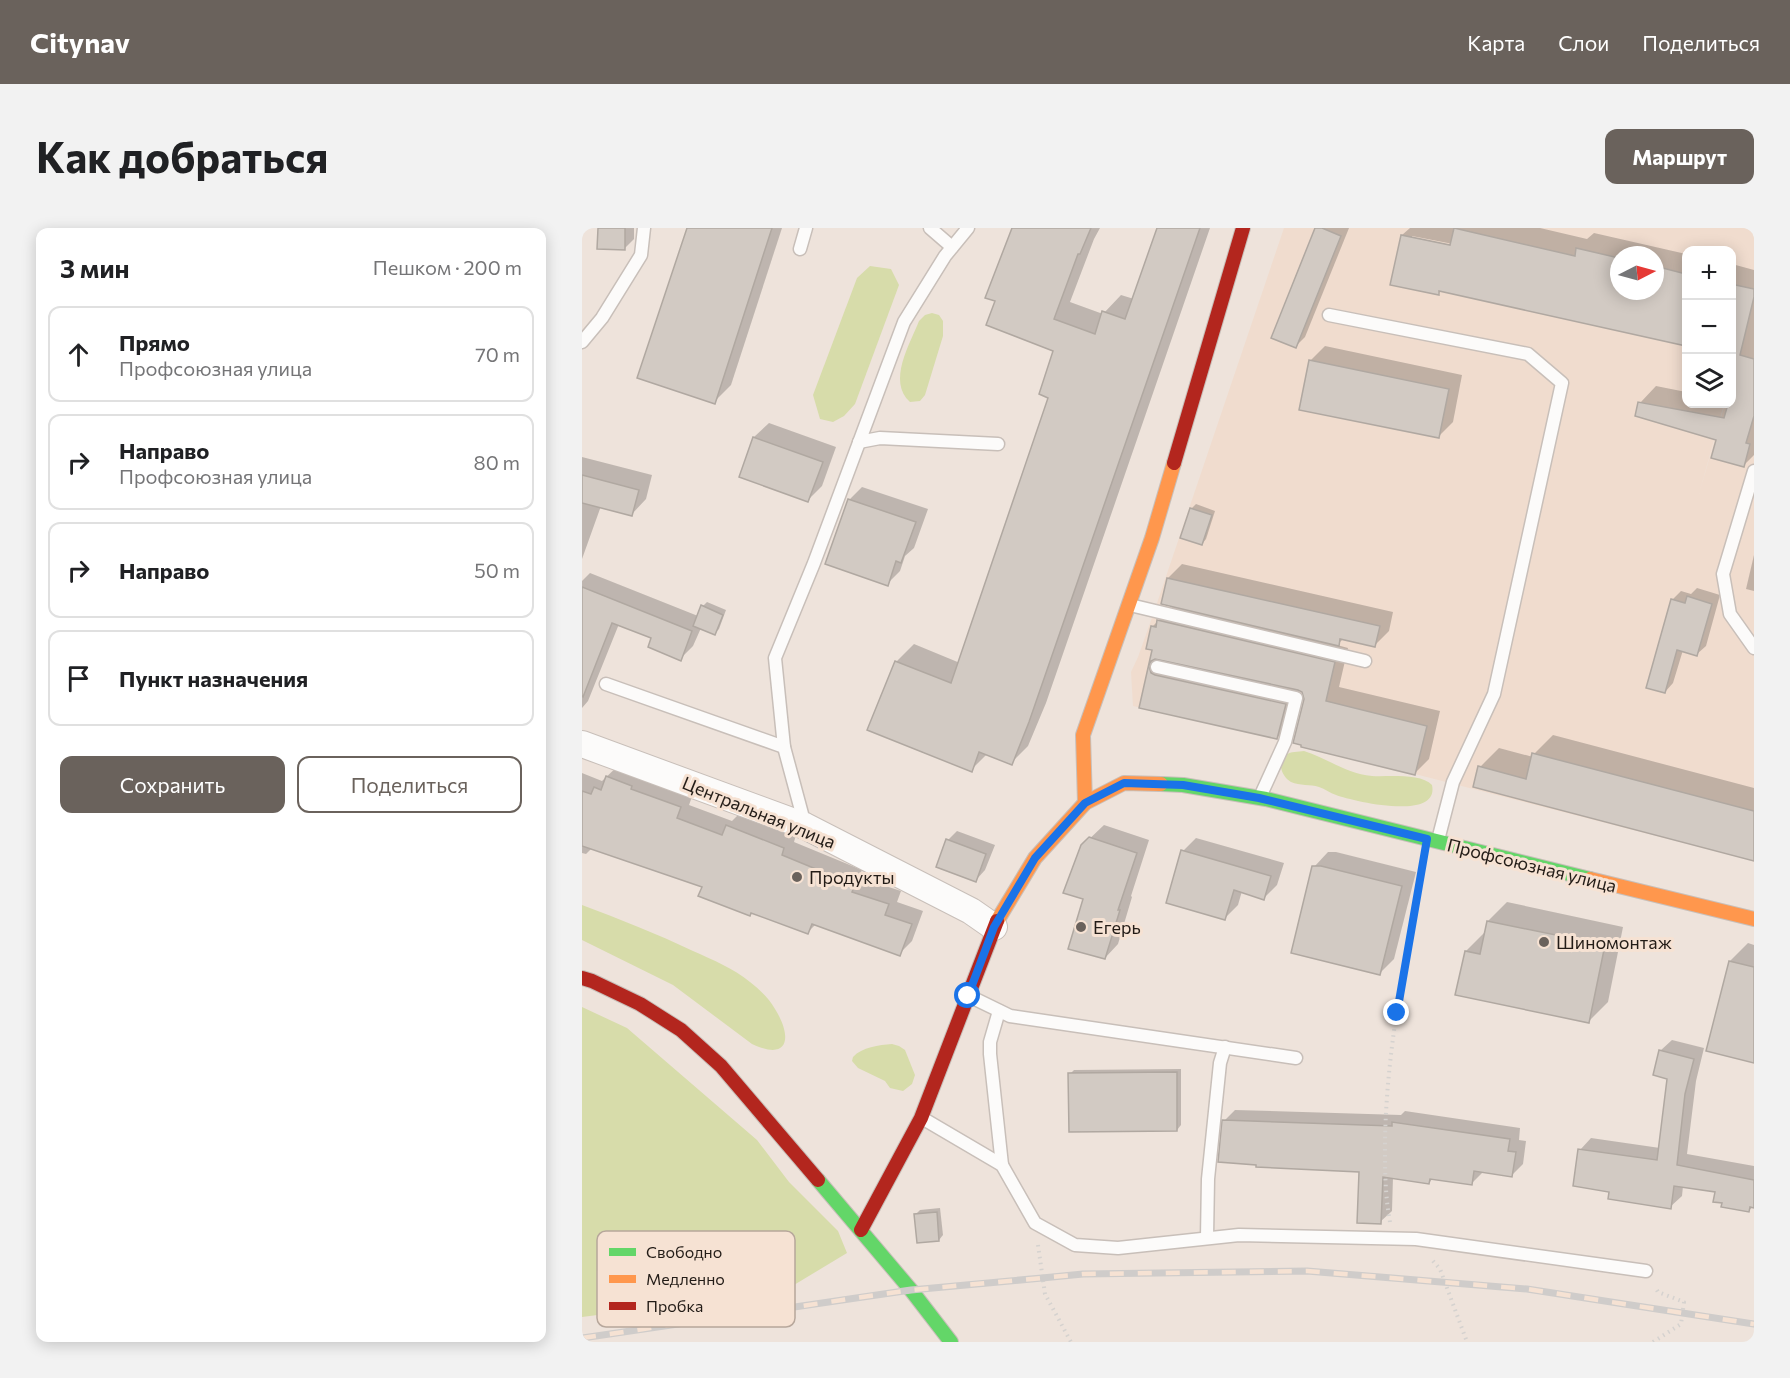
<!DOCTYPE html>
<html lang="ru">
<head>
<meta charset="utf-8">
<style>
	:root { --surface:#fff; --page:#f2f2f2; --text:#202124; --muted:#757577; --line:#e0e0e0; --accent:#6a625c }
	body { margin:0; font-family:Commissioner,sans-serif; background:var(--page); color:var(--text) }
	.controls { position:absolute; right:18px; top:18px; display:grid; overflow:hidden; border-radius:12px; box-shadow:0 3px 15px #0003 }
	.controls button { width:54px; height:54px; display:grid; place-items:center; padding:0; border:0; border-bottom:2px solid var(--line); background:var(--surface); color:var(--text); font:30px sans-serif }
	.compass { position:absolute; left:1028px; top:18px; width:54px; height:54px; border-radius:50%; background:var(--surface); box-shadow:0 3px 15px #0003; rotate:84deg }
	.stop { position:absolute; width:18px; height:18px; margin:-14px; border:4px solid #1a73e8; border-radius:50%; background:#fff }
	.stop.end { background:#1a73e8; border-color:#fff; box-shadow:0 2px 6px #0008 }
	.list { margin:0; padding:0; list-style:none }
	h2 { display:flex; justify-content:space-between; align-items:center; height:78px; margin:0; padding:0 24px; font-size:26px }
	h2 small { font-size:20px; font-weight:400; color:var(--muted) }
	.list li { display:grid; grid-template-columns:39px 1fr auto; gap:18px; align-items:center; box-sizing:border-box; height:96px; margin:0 12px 12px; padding:0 12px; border:2px solid var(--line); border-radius:12px }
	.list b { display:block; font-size:22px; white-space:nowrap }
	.list p { margin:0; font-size:20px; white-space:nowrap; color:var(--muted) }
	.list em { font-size:20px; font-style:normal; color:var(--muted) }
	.actions { display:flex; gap:12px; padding:18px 24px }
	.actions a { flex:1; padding:14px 0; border:2px solid var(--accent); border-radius:12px; text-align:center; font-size:21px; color:var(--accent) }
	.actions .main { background:var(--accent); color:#fff }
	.icon { flex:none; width:33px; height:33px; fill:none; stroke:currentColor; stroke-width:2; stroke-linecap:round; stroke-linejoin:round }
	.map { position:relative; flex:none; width:1172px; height:1114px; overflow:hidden; border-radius:12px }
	header { display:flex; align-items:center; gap:36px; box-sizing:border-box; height:84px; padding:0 30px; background:var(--accent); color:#fff }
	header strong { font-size:28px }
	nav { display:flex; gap:33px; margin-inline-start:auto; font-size:21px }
	.intro { display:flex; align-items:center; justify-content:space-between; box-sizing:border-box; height:144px; padding:0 36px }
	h1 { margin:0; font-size:42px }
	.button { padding:15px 27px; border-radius:12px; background:var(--accent); color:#fff; font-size:21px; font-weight:700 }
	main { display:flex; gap:36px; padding:0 36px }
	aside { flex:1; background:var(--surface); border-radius:12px; box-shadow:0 3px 15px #0003 }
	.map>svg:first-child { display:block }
	.built { fill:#f0dcce; fill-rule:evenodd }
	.green { fill:#d7dcaa }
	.shadow { fill:#0003; fill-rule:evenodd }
	.building { fill:#d2cac3; stroke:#b0a8a1; stroke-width:1.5 }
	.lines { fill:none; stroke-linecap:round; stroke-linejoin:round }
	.lane-casing { stroke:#c8bfb9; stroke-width:15 }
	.street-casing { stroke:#c8bfb9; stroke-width:28 }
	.fast-casing { stroke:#c8bfb9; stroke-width:16 }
	.slow-casing { stroke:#c8bfb9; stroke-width:16 }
	.jam-casing { stroke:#c8bfb9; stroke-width:16 }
	.path { stroke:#d5d2cf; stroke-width:4; stroke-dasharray:1.5 4.5; stroke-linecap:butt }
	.lane { stroke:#fcfbfa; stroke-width:12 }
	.street { stroke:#fcfbfa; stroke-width:26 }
	.fast { stroke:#63d668; stroke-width:14 }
	.slow { stroke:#ff974d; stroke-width:14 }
	.jam { stroke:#b3261e; stroke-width:14 }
	.rail-casing { stroke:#cfccca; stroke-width:7 }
	.rail { stroke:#f6e2d3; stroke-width:4.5; stroke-dasharray:14; stroke-linecap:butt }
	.route { stroke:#1a73e8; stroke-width:8 }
	.poi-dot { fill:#6a625c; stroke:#f6e2d3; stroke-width:2 }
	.labels { text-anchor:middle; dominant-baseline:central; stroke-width:6; stroke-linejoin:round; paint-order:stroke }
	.street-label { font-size:18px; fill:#231c17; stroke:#f6e2d3 }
	.poi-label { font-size:18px; fill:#231c17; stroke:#f6e2d3; text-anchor:start }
	.key { fill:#f6e2d3; stroke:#b7a79b; stroke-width:1.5 }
	.key-label { font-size:16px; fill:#231c17 }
</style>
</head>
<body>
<header>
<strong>Citynav</strong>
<nav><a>Карта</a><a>Слои</a><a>Поделиться</a></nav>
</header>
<div class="intro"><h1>Как добраться</h1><a class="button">Маршрут</a></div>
<main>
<aside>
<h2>3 мин<small>Пешком · 200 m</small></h2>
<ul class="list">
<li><svg class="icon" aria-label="ahead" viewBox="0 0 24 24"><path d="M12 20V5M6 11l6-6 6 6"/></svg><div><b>Прямо</b><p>Профсоюзная улица</p></div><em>70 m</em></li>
<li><svg class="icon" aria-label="right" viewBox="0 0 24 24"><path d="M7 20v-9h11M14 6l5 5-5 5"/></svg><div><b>Направо</b><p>Профсоюзная улица</p></div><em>80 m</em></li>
<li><svg class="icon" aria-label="right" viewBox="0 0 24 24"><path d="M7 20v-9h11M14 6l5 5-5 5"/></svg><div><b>Направо</b></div><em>50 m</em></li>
<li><svg class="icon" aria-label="arrive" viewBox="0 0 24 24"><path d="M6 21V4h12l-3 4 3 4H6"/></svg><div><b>Пункт назначения</b></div></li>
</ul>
<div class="actions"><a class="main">Сохранить</a><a>Поделиться</a></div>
</aside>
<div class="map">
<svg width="1172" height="1114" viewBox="0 0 1172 1114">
	<rect width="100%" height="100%" fill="#eee3db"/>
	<path class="built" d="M702,0h470v633l-452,-116 -169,-39 -2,-34 7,-15 16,-45zM1104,22h46v154h-7l-26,90 25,-90h-38zM1037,27h36v36h-36z"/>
	<g class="green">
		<polygon points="288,38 309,41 317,57 273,176 262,188 251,194 238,191 231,167 275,50"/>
		<path d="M350,85l7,2 4,6v15l-18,59 -5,6 -10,1c-23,-21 0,-58 9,-81l6,-6z"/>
		<path d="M722,523c23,7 43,23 68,25 16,1 49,-3 60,9 8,37 -80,16 -96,10 -6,-2 -11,-6 -17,-8 -9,-3 -19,-1 -28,-5 -9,-5 -15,-20 -5,-27 5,-4 12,-3 18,-4z"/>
		<path d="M0,677c38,14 75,29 111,46 20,9 40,17 57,31 10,8 19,16 25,27 17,27 15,53 -23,35l-79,-59 -91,-45z"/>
		<polygon points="0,779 45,800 175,912 207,954 256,1003 265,1025 202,1063 0,1089"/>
		<path d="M310,816l7,2 6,4 10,25 -3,9 -9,7 -13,-3 -5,-7 -27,-13 -6,-7 1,-4c9,-10 26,-12 39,-13z"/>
	</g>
	<g class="shadow">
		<polygon points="17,0 52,0 52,11 42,21"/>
		<polygon points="106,0 200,0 149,157 132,174"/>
		<polygon points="431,0 518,0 512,11 488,74 521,86 539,67 552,71 576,0 628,0 464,475 446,518 429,535 406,525 389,542 314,434 332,416 378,435 468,169 473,122 415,73"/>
		<polygon points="734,0 767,0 723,109 714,118"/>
		<path d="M828,0h130l47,11 7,-6 92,21v90l-244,-54 -4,4 -36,-59zM830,8l46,9 -1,3 -45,-9zM1037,27h36v36h-36z"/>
		<polygon points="1150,36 1172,42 1172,227 1162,237 1136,211 1058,175 1074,158 1104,164 1104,176 1150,176"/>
		<polygon points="743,118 880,147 871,194 856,209 728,133"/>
		<polygon points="187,195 254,219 240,258 226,272 159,248 172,209"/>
		<polygon points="0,229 70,247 64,271 50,286 19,278 0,331"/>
		<polygon points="280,259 346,281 332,320 323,328 318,343 305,356 267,272"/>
		<polygon points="614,276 633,283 624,311 620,316 609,281"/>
		<polygon points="1172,327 1172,363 1164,361"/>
		<polygon points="600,336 811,384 807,403 793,417 762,410 755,417 766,420 757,459 858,483 847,531 833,545 724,471 721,463 718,461 709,495 695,510 559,479 572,421 570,399 592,377 586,350"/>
		<polygon points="8,345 116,388 121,378 125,374 144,382 137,401 133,405 119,400 111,418 98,431 71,409 37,396 6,473 0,480 0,353"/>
		<polygon points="1115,360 1138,367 1124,418 1115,426 1101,422 1091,455 1083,464 1090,372 1099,363 1109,366"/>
		<polygon points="971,507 1172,560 1172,631 898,539 917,520 951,529 952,526"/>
		<polygon points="38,536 111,566 107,577 150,593 158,585 214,607 212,614 280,642 279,644 284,646 282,651 319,663 315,674 341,683 330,713 317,726 234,696 225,705 122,659 10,620 4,626 0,625 0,545 20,553"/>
		<polygon points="522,597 567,612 549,668 550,669 536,716 523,730 502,670 500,618"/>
		<polygon points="375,603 413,617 403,642 394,652 366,612"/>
		<polygon points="614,610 702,635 695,657 682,670 660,663 656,677 643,690 601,623"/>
		<polygon points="746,624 754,624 834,644 812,731 798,745 732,639"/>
		<polygon points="925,674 1041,699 1026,774 1007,793 884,723 904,703 906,693"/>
		<polygon points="1166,715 1172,717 1172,834 1148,733"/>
		<polygon points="1090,812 1122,820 1114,853 1105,926 1172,938 1172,978 1166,983 1142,974 1134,963 1101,958 1100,968 1088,979 1029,962 998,922 1009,910 1078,920 1087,850 1078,823"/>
		<polygon points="599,841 599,897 595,902 488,846 492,842"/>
		<polygon points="653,882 819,887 823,883 938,900 937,912 944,913 941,936 930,947 901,944 890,955 851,950 847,955 811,949 810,983 798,994 778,943 642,893"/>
		<polygon points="358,980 361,1007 357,1012 334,986 338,982"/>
	</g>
	<g class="building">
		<polygon points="16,0 43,0 43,22 15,21"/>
		<polygon points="105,0 190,0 133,176 55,150"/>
		<polygon points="430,0 509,0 498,26 496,26 472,91 513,106 520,83 543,91 575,0 618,0 447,494 430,537 397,524 390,544 285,502 313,433 369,455 466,170 457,166 471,123 404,97 413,73 403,70"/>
		<polygon points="733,0 740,0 759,8 714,120 689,110"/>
		<polygon points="872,0 993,28 994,20 1037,30 1037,63 1073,63 1073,38 1104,46 1104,118 857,63 857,67 808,57 819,7 868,17"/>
		<polygon points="1149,56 1172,61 1172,69 1158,127 1172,131 1172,188 1164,215 1168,216 1162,239 1129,230 1134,212 1053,188 1056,174 1142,190 1146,176 1149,176"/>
		<polygon points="727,132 867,161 857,210 717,182"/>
		<polygon points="171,209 241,234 226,274 157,249"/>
		<polygon points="0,247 57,262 50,288 0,275"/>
		<polygon points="266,271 334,294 319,335 314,333 306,358 243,336"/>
		<polygon points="608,280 630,287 620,317 598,310"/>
		<polygon points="585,350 798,398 793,419 758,411 757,418 579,376"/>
		<polygon points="0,359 110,403 99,433 66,419 69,410 30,395 1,469 0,468"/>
		<polygon points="1105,368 1130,376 1115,428 1095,422 1083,465 1064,460 1089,371 1103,375"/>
		<polygon points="119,377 141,387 133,407 111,398"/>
		<polygon points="575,392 753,434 744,473 845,498 833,547 719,519 719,517 711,515 722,471 720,464 716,462 573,431 569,433 567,438 569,445 573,447 704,476 695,511 557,480 570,422 564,421 569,398 574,399"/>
		<polygon points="950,525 1172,583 1172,633 891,559 896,538 944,551"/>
		<polygon points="24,548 50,558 49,561 99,579 95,590 140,607 144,597 202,620 200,627 268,655 268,657 272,659 270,664 307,676 303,687 330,696 318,728 230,696 226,706 169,685 168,688 116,668 120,659 0,618 0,563 9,566 12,559 19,562"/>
		<polygon points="507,609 555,625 536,682 538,682 523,731 486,721 501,671 481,665 499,617"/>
		<polygon points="364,611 404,626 394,654 354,639"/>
		<polygon points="599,622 689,648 682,672 652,662 643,692 584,675"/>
		<polygon points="730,638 739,638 820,658 798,747 709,725"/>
		<polygon points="905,693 1023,717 1007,795 873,767 883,723 898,726"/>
		<polygon points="1147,733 1172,739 1172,835 1124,823"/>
		<polygon points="1077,822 1112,831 1103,866 1095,937 1172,952 1172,980 1168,979 1167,984 1139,979 1140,975 1131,974 1133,964 1092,958 1089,981 1026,971 1027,964 991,958 996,921 1075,932 1085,851 1071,847"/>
		<polygon points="595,844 595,903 487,904 486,845"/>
		<polygon points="640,892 810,898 810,894 928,911 926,923 934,924 930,949 892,943 890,957 848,951 847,956 801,949 799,996 775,995 777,944 674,939 674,937 636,934"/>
		<polygon points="355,984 357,1013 335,1015 332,986"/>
	</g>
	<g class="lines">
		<defs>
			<g id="lane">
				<polyline points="348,0 370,19"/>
				<polyline points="218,21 224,0"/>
				<polyline points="747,87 946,126 980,155 912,466 871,554 856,612"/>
				<polyline points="0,114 20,90 59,27 62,0"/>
				<polyline points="277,214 298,210 416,216"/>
				<polyline points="1172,243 1141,346 1148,386 1172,420"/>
				<polyline points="548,377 783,433"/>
				<polyline points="575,439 714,470 703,514 678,569"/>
				<polyline points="24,456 202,519"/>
				<polyline points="223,597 202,519 193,430 232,335 322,94 363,28 386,0"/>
				<polyline points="387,768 428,788 714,830"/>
				<polyline points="417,783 408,814 408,826 420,937"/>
				<polyline points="340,890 420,937 453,995 493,1017 536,1020 657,1007 834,1011 1064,1043"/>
				<polyline points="625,1009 626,951 638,835 643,819"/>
			</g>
			<polyline id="street" points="0,516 223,598 389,683 412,699"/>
			<g id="fast">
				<polyline points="579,556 601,557 684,571 1008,651"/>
				<polyline points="236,952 329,1062 369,1114"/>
			</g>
			<g id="slow">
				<polyline points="503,575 501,507 570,310 592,235"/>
				<polyline points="1008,651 1172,691"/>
				<polyline points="415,693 453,630 503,575 542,555 579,556"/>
			</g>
			<g id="jam">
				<polyline points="592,235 661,0"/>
				<polyline points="0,750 10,753 58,776 99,802 139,838 236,952"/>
				<polyline points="279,1002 339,890 415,693"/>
			</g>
		</defs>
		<use href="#lane" class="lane-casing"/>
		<use href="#street" class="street-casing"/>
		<use href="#fast" class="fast-casing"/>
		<use href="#slow" class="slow-casing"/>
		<use href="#jam" class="jam-casing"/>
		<g class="path">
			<path d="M808,994c-5,-27 -5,-51 -5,-78 1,-94 21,-186 37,-278"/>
			<polyline points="456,1017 463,1066 489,1114"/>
			<polyline points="851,1033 858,1041 885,1114"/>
			<polyline points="1071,1114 1099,1096 1102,1074 1076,1064 1073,1059"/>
		</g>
		<use href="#lane" class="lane"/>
		<use href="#street" class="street"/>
		<use href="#fast" class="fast"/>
		<use href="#slow" class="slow"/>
		<use href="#jam" class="jam"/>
		<defs>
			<polyline id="rail" points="0,1110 329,1062 460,1050 501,1046 725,1043 945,1061 1172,1096"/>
		</defs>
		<use href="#rail" class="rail-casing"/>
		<use href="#rail" class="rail"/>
	</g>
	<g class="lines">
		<polyline class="route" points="386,768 412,699 453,630 503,575 542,555 601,557 677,570 845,611 815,785"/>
	</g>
	<g class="poi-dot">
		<circle cx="215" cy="649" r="6"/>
		<circle cx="499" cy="699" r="6"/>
		<circle cx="962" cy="714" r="6"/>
	</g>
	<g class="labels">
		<g class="street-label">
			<text transform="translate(177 584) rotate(22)">Центральная улица</text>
			<text transform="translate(950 637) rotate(14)">Профсоюзная улица</text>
		</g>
		<g class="poi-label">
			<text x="227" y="649">Продукты</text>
			<text x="511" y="699">Егерь</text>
			<text x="974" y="714">Шиномонтаж</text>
		</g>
	</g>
	<rect x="15" y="1003" width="198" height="96" rx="9" class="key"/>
	<rect x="27" y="1020" width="27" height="8" fill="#63d668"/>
	<rect x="27" y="1047" width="27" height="8" fill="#ff974d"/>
	<rect x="27" y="1074" width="27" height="8" fill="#b3261e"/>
	<g class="key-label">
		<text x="64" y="1030">Свободно</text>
		<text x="64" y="1057">Медленно</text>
		<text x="64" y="1084">Пробка</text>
	</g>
</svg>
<div class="controls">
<button>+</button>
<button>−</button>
<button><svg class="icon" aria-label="layers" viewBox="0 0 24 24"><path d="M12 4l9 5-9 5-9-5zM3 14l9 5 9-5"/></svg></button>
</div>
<svg class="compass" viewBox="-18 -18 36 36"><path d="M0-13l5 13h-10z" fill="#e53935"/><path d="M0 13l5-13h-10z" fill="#757577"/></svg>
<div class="stop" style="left:386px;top:768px"></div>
<div class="stop end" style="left:815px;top:785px"></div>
</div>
</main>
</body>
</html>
